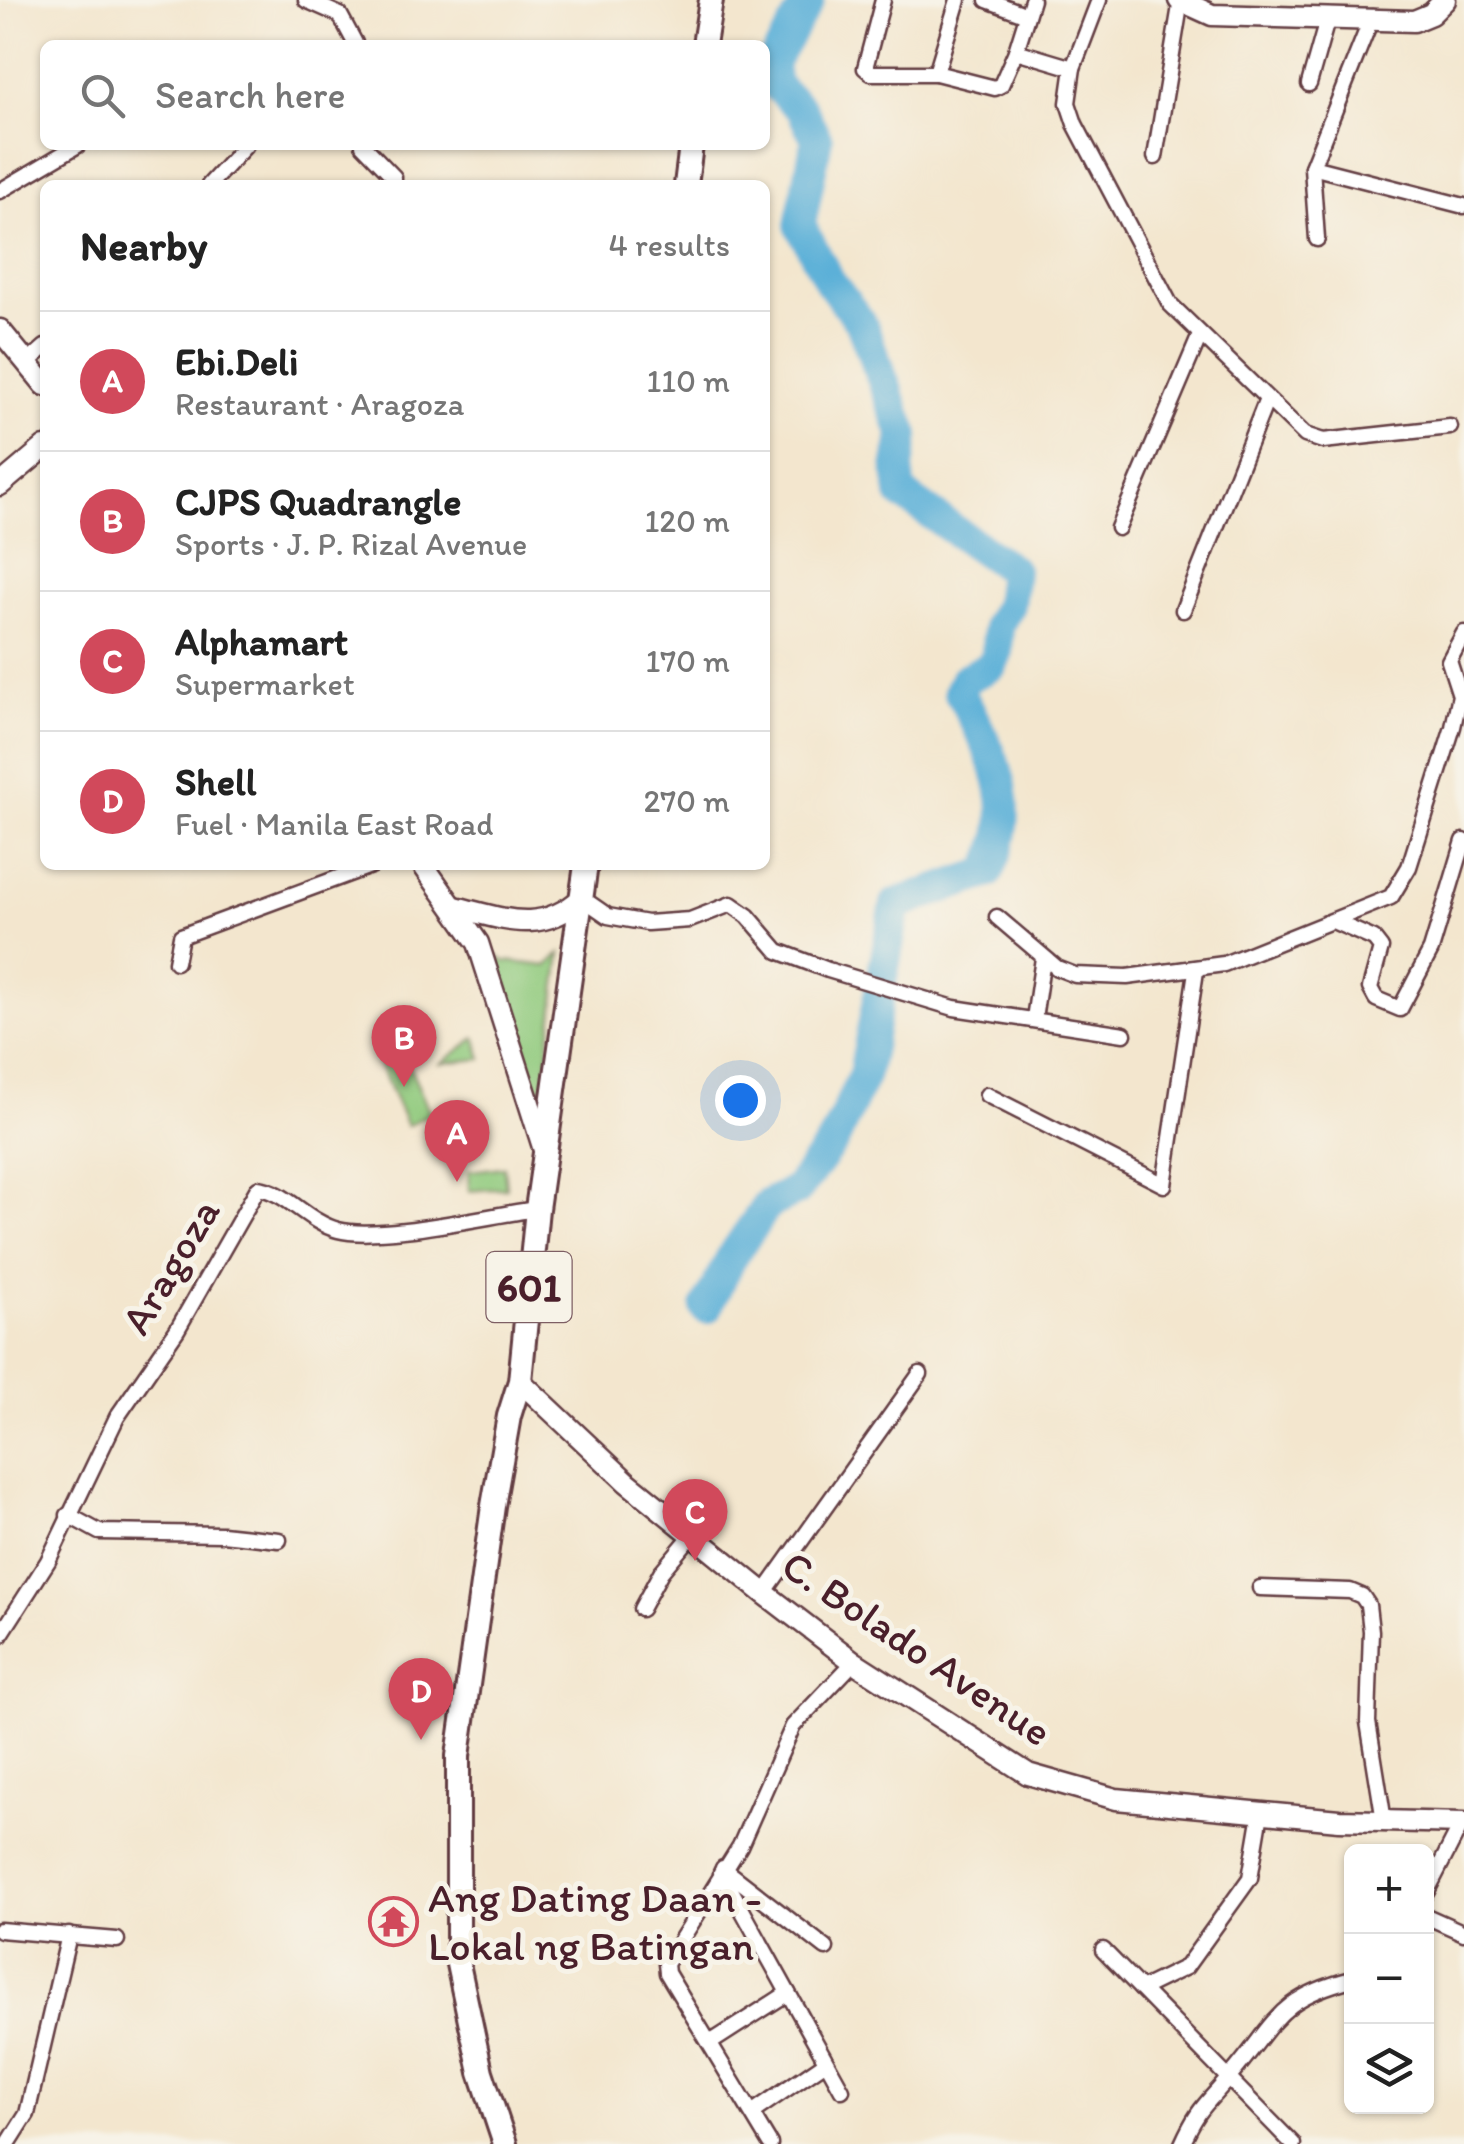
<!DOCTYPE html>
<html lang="en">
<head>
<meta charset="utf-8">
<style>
	:root { --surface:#fff; --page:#f2f2f2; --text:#222; --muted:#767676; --line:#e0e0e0; --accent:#d1495b }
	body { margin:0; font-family:Itim,sans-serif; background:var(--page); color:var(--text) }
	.controls { position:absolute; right:30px; bottom:30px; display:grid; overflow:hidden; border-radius:15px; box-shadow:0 2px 8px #0004 }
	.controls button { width:90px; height:90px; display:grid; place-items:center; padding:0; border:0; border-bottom:2px solid var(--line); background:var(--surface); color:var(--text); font:50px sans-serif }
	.you { position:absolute; left:740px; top:1100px; width:35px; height:35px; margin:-25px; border:8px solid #fff; border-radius:50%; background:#1a73e8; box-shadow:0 0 0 15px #1a73e833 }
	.badge { display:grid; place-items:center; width:65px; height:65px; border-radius:50%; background:var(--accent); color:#fff; font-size:32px; font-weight:700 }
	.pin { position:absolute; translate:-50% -82px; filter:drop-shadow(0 2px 5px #0008) }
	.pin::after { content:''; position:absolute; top:52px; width:35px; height:30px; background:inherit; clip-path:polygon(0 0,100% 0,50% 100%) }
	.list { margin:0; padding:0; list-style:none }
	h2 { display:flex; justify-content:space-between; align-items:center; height:130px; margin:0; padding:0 40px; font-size:42px }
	h2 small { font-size:32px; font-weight:400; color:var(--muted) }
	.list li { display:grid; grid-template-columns:65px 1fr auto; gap:30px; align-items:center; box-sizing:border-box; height:140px; padding:0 40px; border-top:2px solid var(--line) }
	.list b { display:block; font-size:38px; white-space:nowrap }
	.list p { margin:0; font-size:32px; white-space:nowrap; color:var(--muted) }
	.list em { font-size:32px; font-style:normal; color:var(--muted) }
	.icon { flex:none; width:55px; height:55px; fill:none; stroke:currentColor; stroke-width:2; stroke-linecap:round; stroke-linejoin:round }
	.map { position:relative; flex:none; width:1464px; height:2144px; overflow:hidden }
	.search { position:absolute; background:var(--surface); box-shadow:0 2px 8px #0004; left:40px; top:40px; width:730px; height:110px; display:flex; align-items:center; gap:25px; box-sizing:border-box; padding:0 35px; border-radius:15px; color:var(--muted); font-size:38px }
	.panel { position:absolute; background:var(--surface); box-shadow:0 2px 8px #0004; left:40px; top:180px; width:730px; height:690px; border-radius:15px }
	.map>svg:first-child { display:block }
	.green { fill:#91ca7e; stroke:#6e7454; stroke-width:2.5 }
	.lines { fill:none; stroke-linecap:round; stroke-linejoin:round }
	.river { stroke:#5cb0d8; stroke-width:32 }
	.street-casing { stroke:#633d43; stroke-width:19 }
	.secondary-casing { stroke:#633d43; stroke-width:25 }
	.primary-casing { stroke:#633d43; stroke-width:28 }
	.street { stroke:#fff; stroke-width:14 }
	.secondary { stroke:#fff; stroke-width:20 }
	.primary { stroke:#fff; stroke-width:22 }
	.labels { text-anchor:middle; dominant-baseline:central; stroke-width:10; stroke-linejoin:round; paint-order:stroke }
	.shield { fill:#f7f3e8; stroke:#7e5f64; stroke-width:2.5 }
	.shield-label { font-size:40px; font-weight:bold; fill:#4a1f2b }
	.street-label { font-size:42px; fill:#4a1f2b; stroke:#f7f3e8 }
	.poi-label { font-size:42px; fill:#4a1f2b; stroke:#f7f3e8; text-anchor:start }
</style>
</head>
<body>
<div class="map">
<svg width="1464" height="2144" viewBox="0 0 1464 2144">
	<rect width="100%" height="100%" fill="#f7f3e8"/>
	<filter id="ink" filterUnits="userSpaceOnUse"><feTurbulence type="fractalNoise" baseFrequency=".01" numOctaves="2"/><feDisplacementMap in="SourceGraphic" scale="20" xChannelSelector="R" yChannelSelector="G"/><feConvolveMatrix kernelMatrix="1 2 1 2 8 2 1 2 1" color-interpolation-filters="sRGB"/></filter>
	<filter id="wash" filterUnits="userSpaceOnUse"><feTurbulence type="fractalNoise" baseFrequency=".0048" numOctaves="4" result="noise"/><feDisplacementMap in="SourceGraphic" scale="40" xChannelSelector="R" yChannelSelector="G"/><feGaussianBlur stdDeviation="2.25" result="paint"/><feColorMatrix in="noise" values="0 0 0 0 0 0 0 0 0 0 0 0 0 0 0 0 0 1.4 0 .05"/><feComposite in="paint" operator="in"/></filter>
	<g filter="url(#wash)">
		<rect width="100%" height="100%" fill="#f3e6ce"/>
		<g class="green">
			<polygon points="480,947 505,961 547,966 561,953 539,1127"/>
			<polygon points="476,1038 482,1059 441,1063"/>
			<polygon points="402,1050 430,1113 407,1126 378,1061"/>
			<polygon points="504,1167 506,1188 469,1191 468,1171"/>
		</g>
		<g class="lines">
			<path class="river" d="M706,1308l25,-50 37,-54 29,-14 37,-50 30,-66 32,-170 92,-31c36,-71 4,-118 -29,-182l6,-12 26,-13 6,-12 1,-29 11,-20 4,-34 -112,-78 -3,-26 6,-32 -43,-112 -31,-41 -30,-57 17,-86 -16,-30 -26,-24 -3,-21 37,-64"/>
		</g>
	</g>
	<g filter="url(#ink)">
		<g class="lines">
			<defs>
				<g id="street">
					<polyline points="306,0 340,15 355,43"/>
					<polyline points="883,0 865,68 871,73 936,73"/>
					<polyline points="958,0 936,73 995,88 1001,85 1016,51"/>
					<polyline points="987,0 1027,15"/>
					<polyline points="1032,0 1016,51 1073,68"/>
					<polyline points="1099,0 1073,68 1068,103 1075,124 1170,304 1305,435 1323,441 1450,427"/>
					<polyline points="1309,84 1328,17"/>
					<polyline points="363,145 394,177 394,185"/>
					<polyline points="1155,157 1181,0"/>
					<polyline points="1312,167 1464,206"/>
					<polyline points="209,185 246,145"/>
					<polyline points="0,191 78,145"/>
					<polyline points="1317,239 1312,167 1372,17"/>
					<polyline points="27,363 45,347"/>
					<polyline points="1118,528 1200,335"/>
					<polyline points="1183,610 1267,399"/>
					<polyline points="582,898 608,916 647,923 690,920 731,904 748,916 778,951 828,970 954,1008 1124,1034"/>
					<polyline points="997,917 1057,968 1075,975 1127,977 1224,964 1391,897 1409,867 1453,727 1460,695 1449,661 1464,633"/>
					<polyline points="1333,921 1374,939 1381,948 1370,988 1376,999 1400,1009 1431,950 1464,841"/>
					<polyline points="176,962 181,936 373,865"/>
					<polyline points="1034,1019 1043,958"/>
					<polyline points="987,1095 1164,1185 1196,971"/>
					<polyline points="68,1515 99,1532 222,1534 279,1540"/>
					<polyline points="1260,1588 1350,1591 1362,1596 1368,1605 1371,1631 1368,1722 1384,1821"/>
					<polyline points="764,1593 920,1374"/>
					<polyline points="641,1609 661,1572 692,1535"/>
					<path d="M0,1636l48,-75 69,-144 60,-87 81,-142c28,3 49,34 80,42 41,11 152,-15 199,-21"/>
					<polyline points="723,1868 826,1948"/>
					<polyline points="721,1872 842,2090"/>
					<polyline points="1426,1893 1462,1823"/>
					<polyline points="1426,1916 1464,1933"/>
					<polyline points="0,1930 117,1940"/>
					<polyline points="1103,1950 1293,2144"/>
					<polyline points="1141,1989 1186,1967 1250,1878 1261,1813"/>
					<polyline points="710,2043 788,1993"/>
					<polyline points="753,2112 826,2062"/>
					<polyline points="8,2144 27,2114 69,1935"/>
					<polyline points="770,2144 667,1973 666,1964 740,1846 793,1726 854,1662"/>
					<path d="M1182,2144c17,-38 25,-40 50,-70 45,-53 46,-76 120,-95"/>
				</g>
				<g id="secondary">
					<polyline points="1179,0 1212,15 1414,21 1431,14 1445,0"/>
					<polyline points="0,330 45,385"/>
					<polyline points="0,485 45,447"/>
					<polyline points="423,865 478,943 544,1150"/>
					<path d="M455,907c47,11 85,29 127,-9"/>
					<polyline points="520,1381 627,1482 764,1593 854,1662 1028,1774 1116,1799 1339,1820 1464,1823"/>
				</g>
				<g id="primary">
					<polyline points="704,45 711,0"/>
					<polyline points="686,185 691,145"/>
					<polyline points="505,2144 481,2072 458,1964 458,1756 493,1506 509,1416 520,1381 537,1209 586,865"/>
				</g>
			</defs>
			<use href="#street" class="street-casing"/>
			<use href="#secondary" class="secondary-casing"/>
			<use href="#primary" class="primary-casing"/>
			<use href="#street" class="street"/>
			<use href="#secondary" class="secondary"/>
			<use href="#primary" class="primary"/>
		</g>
	</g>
	<defs>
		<symbol id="temple-ring" viewBox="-11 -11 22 22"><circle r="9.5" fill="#f7f3e8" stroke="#d1495b" stroke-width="1.5"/><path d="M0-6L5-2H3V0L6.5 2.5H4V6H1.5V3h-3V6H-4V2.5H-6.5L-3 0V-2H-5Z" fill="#d1495b"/></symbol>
	</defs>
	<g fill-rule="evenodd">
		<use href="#temple-ring" x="366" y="1894" width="55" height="55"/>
	</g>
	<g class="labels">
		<rect class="shield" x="486.5" y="1252" width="85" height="70" rx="8"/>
		<g class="shield-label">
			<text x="529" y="1287">601</text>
		</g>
		<g class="street-label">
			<text transform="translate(170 1266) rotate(-59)">Aragoza</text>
			<text transform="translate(917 1648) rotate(34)">C. Bolado Avenue</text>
		</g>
		<g class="poi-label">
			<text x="428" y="1897">Ang Dating Daan -<tspan x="428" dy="48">Lokal ng Batingan</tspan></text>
		</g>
	</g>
</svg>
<div class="controls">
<button>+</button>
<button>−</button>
<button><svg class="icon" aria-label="layers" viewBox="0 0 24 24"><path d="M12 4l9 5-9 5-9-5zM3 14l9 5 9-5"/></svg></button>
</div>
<div class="you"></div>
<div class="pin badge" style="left:457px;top:1182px">A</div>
<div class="pin badge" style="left:404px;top:1087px">B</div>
<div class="pin badge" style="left:695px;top:1561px">C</div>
<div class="pin badge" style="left:421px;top:1740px">D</div>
<div class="search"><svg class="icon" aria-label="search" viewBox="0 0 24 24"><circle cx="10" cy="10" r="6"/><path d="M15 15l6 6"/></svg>Search here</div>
<section class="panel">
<h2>Nearby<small>4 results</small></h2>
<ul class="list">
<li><span class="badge">A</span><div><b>Ebi.Deli</b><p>Restaurant · Aragoza</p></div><em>110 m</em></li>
<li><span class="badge">B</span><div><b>CJPS Quadrangle</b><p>Sports · J. P. Rizal Avenue</p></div><em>120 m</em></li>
<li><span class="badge">C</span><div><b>Alphamart</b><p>Supermarket</p></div><em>170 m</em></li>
<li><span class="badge">D</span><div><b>Shell</b><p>Fuel · Manila East Road</p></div><em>270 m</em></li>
</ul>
</section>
</div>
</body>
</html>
